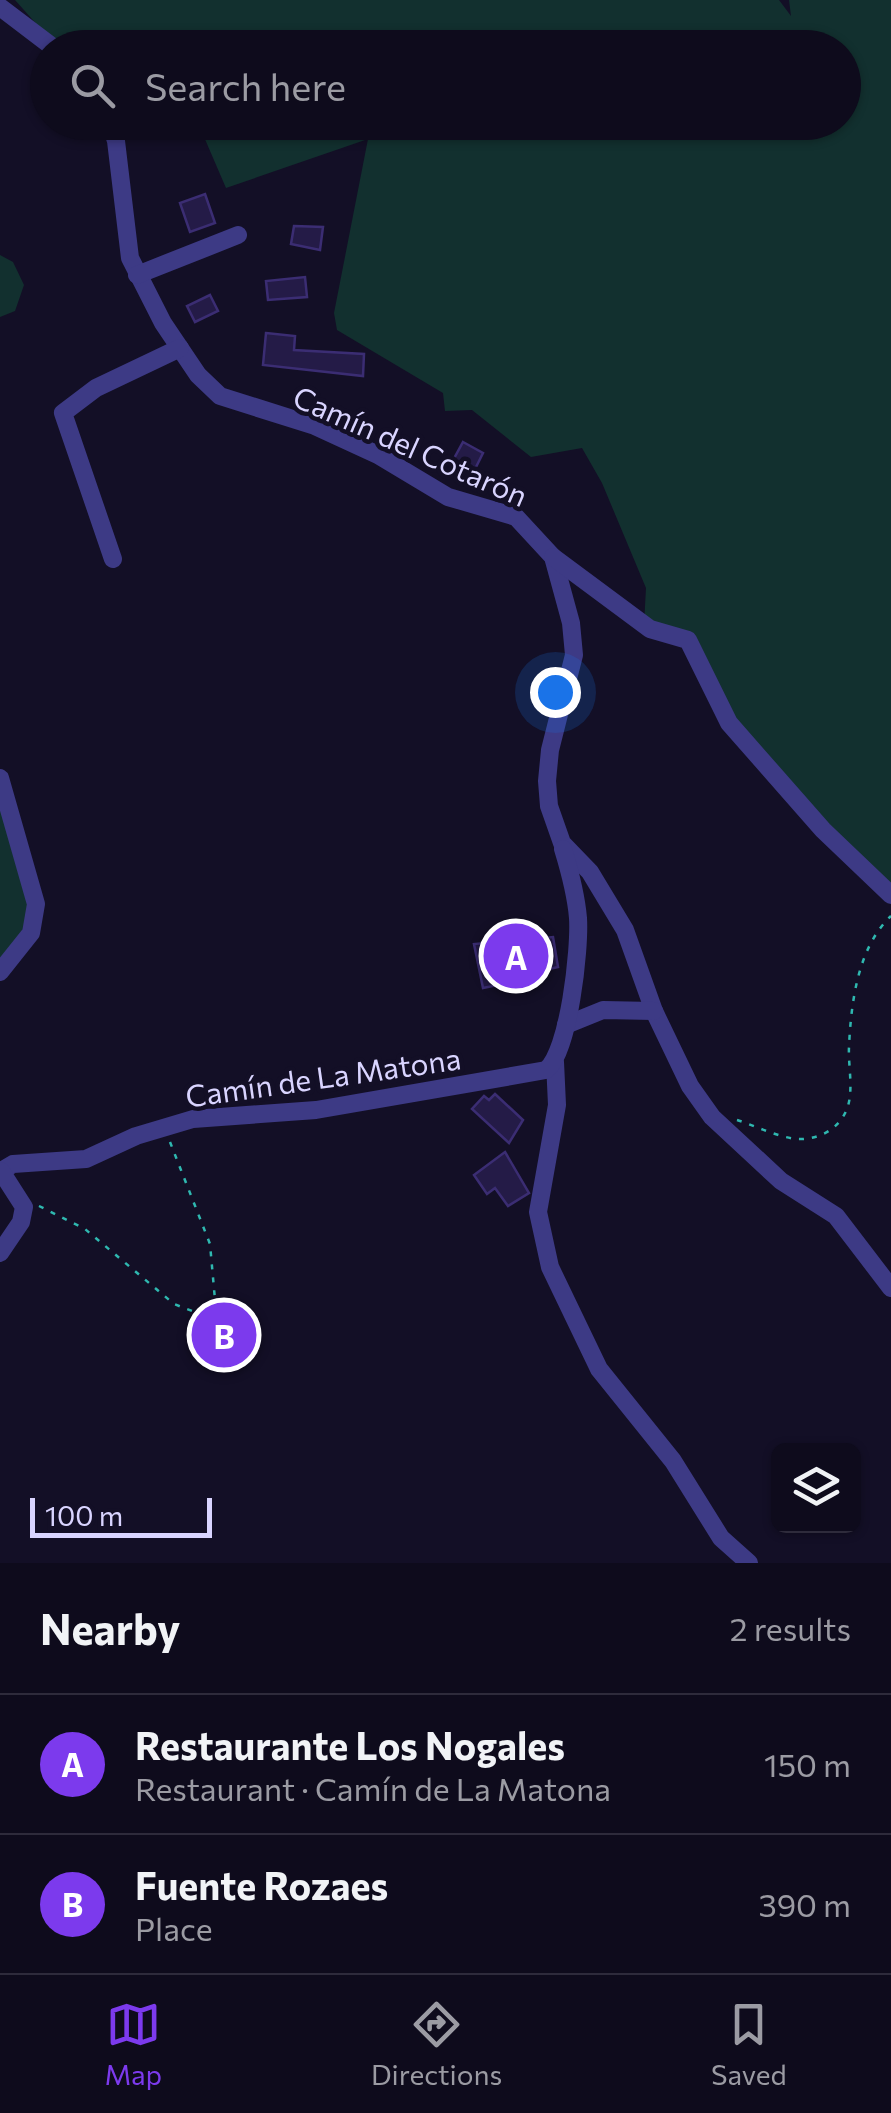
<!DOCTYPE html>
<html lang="en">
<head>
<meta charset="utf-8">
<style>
	:root { --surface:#0e0b1c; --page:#1c1929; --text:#f1f3f6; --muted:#9b9ba3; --line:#2e2b3b; --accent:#7c3aed }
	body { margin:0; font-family:Commissioner,sans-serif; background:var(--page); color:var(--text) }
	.controls { position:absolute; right:30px; bottom:30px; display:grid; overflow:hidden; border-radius:15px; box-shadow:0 2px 8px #0004 }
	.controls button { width:90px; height:90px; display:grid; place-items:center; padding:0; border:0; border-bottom:2px solid var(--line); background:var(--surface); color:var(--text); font:50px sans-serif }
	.scale { position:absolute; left:30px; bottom:25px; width:182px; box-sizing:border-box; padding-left:10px; border:5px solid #d9d4ff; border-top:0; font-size:28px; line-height:35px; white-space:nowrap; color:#d9d4ff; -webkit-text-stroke:8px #130f26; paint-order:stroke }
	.you { position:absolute; left:555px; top:692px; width:35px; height:35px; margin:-25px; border:8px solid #fff; border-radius:50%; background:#1a73e8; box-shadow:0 0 0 15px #1a73e833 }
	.badge { display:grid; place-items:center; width:65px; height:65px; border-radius:50%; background:var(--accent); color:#fff; font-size:32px; font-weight:700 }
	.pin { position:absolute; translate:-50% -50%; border:5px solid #fff; box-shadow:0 2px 10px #0006 }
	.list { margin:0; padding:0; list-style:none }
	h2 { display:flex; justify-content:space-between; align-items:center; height:130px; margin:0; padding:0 40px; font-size:42px }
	h2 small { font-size:32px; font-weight:400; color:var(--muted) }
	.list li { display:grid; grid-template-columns:65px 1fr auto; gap:30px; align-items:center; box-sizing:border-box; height:140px; padding:0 40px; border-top:2px solid var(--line) }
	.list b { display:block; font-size:38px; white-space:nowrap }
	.list p { margin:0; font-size:32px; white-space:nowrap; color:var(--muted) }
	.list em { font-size:32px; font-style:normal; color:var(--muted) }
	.icon { flex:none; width:55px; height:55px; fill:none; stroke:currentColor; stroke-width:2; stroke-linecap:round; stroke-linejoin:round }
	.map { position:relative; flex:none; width:891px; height:1563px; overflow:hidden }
	.search { position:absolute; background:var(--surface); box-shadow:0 2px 8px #0004; left:30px; right:30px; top:30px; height:110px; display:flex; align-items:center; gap:25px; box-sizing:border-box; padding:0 35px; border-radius:55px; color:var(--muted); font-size:38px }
	.sheet { height:410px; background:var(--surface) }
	nav { display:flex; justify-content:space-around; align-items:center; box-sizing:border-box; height:140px; border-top:2px solid var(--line); background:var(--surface); font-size:28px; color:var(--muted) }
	nav a { display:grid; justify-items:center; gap:5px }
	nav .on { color:var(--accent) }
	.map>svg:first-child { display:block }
	.green { fill:#12302f }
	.building { fill:#241b47; stroke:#3b2d73; stroke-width:2.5 }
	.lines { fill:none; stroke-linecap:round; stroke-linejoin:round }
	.path { stroke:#2fb8b0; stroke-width:2.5; stroke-dasharray:5 8; stroke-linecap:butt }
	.minor { stroke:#3d3a85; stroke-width:18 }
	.labels { text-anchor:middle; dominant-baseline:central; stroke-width:9; stroke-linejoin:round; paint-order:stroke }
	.street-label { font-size:30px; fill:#d9d4ff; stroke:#130f26 }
</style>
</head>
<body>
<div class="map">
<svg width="891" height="1563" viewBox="0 0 891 1563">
	<rect width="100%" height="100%" fill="#130f26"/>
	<g class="green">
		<polygon points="15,0 779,0 791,16 789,0 891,0 891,895 729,723 693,648 644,625 646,588 602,483 582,448 531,457 472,410 445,411 443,393 337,330 334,313 368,139 226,188 198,123 844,122 844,48 57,47"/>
		<polygon points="0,255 13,262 24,285 15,311 0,317"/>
		<polygon points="0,793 28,891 30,919 0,963"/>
	</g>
	<g class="building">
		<polygon points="205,194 215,223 190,232 180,203"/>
		<polygon points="294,226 323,227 320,250 291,244"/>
		<polygon points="305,277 307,297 268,300 266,281"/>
		<polygon points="210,295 218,311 195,322 187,306"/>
		<polygon points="266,333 295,336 294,350 364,354 363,376 263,365"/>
		<polygon points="463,442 483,453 472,475 451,464"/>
		<polygon points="553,937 558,967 532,973 533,978 483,988 474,944"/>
		<polygon points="495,1094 523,1120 509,1143 472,1109 484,1096 489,1100"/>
		<polygon points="505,1152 529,1193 508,1206 495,1188 487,1194 474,1175"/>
	</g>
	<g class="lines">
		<g class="path">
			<path d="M737,1120c19,6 40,17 60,19 22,1 42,-10 50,-30 7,-19 1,-43 2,-62 2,-45 9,-100 42,-131"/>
			<polyline points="170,1142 210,1244 216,1311"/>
			<polyline points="39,1206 85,1229 174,1304 200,1314 216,1314 248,1330"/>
		</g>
		<g class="minor">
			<polyline points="0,7 54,48"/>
			<polyline points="110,122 116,141 130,258 163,323 198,375 220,396 315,426 378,455 448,497 516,517 553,557 571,623 574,655 550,750 547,781 549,806 562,843 590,872 625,930 654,1011 690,1086 712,1117 781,1181 836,1216 891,1288"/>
			<polyline points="137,275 238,235"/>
			<polyline points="553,557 650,629 688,640 729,723 823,830 891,895"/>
			<polyline points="113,559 63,413 96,388 180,348"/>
			<polyline points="0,778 36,904 31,933 0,972"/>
			<polyline points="566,1025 603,1010 654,1011"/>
			<polyline points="555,1062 557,1105 538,1212 550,1267 599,1369 673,1461 721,1538 749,1563"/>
			<path d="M1,1171l12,-7 73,-5 50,-23 57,-17 123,-9 230,-40c23,-18 34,-121 32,-152 -2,-24 -8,-46 -15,-69"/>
			<polyline points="0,1253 21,1222 24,1207 1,1171"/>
		</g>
	</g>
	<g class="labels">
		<g class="street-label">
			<text transform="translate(411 445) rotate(24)">Camín del Cotarón</text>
			<text transform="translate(323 1076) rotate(-8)">Camín de La Matona</text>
		</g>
	</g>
</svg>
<div class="controls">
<button><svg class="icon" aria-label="layers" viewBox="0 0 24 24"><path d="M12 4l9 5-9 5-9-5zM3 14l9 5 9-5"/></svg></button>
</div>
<div class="scale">100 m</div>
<div class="you"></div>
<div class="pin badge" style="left:516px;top:956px">A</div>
<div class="pin badge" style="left:224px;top:1335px">B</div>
<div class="search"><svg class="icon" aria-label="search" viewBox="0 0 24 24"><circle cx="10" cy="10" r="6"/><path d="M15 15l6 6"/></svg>Search here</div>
</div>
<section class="sheet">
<h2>Nearby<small>2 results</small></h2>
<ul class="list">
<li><span class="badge">A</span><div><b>Restaurante Los Nogales</b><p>Restaurant · Camín de La Matona</p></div><em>150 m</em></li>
<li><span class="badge">B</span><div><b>Fuente Rozaes</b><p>Place</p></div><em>390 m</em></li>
</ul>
</section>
<nav>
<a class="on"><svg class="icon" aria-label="map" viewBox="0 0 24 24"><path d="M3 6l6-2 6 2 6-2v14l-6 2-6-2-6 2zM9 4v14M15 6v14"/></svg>Map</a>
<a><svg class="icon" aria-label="directions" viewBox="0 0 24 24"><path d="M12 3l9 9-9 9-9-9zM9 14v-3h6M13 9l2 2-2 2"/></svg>Directions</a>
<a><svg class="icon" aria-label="saved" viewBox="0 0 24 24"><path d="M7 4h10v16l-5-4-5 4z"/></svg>Saved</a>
</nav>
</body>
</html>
